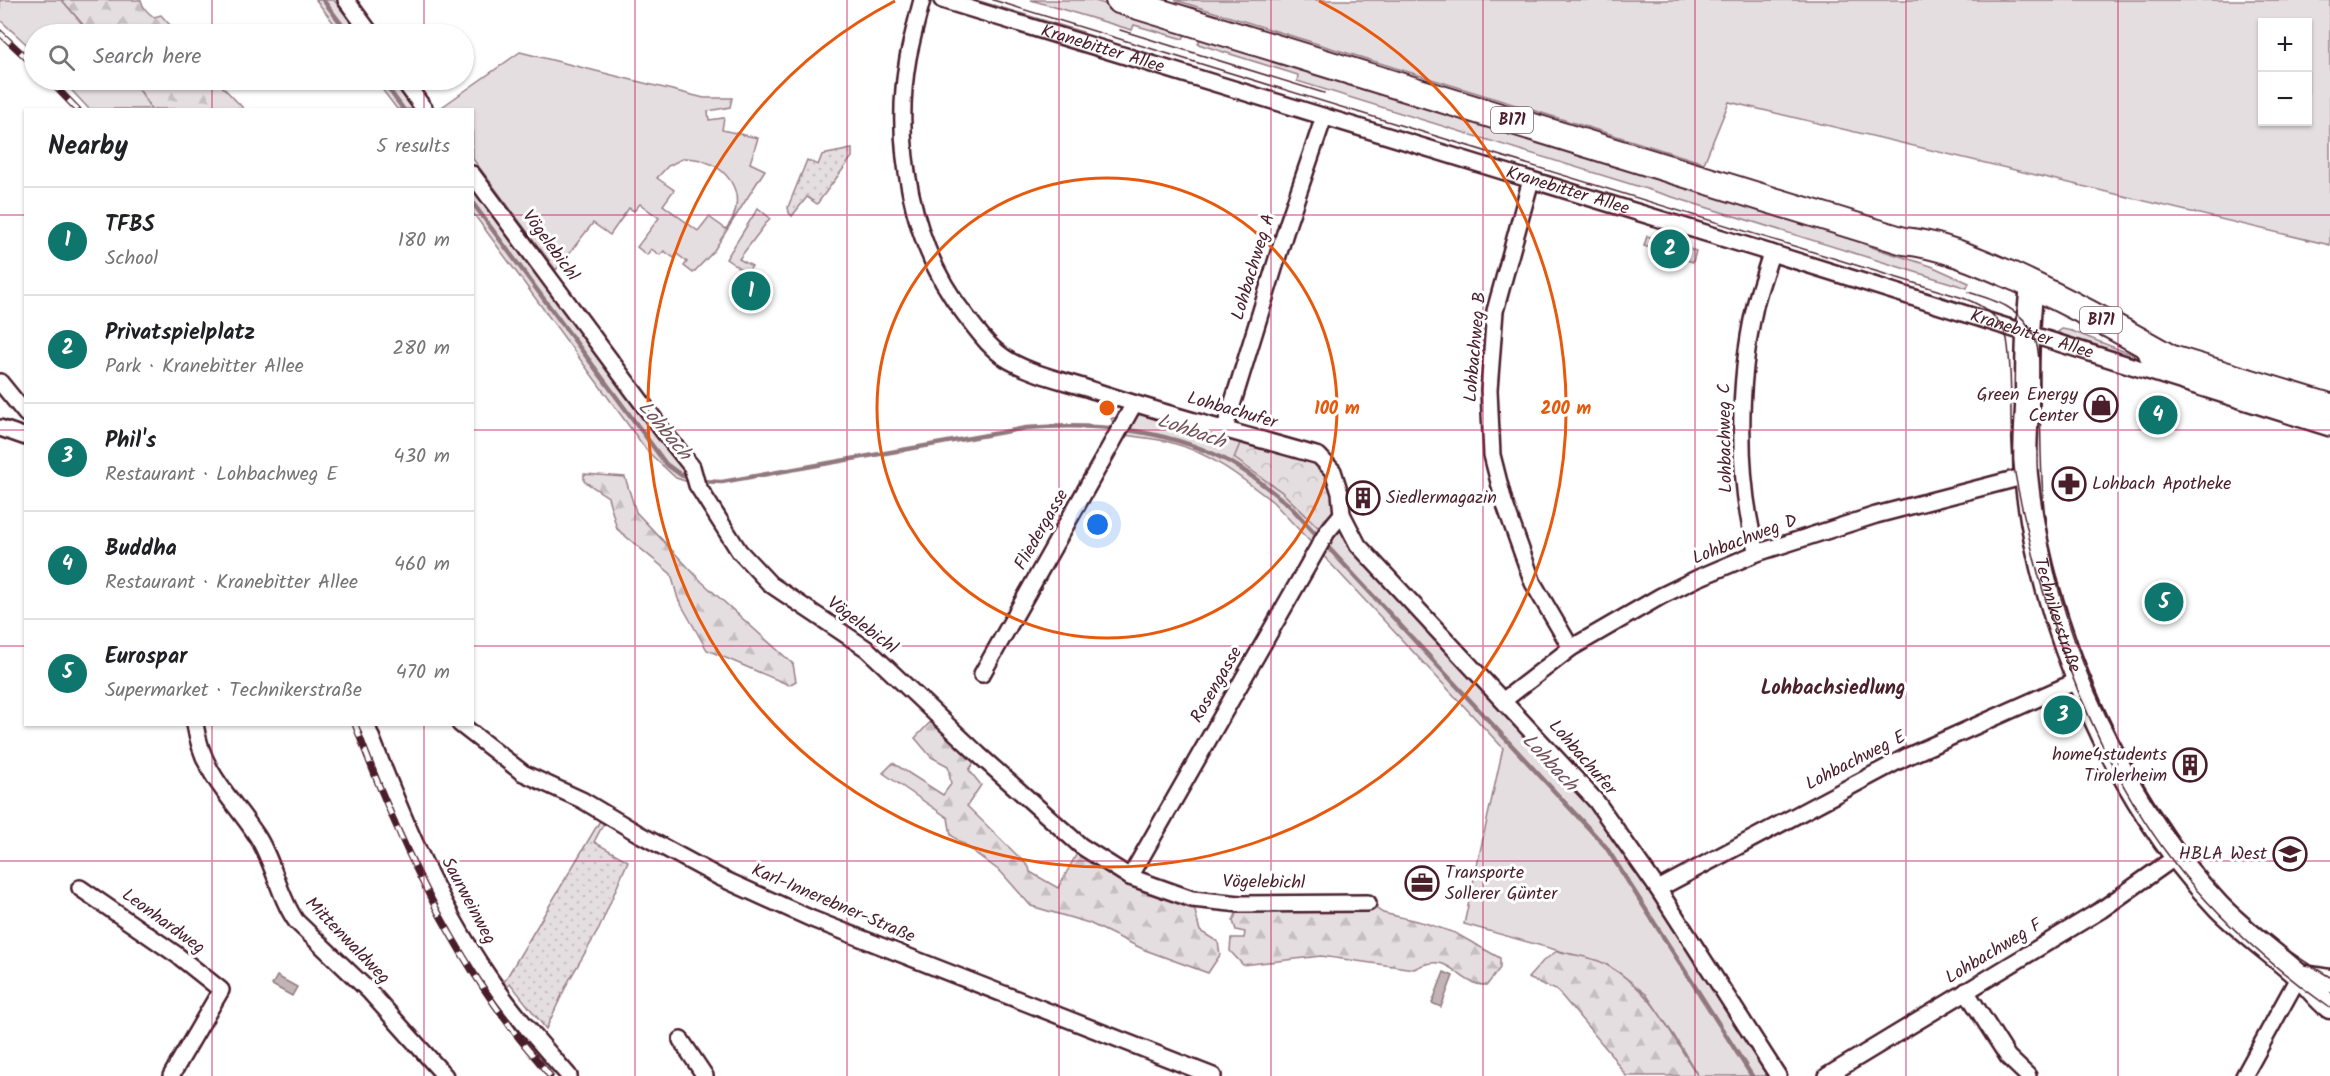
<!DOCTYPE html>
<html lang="en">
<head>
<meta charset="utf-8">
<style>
	:root { --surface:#fff; --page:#f6f6f6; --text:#202124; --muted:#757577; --line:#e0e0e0; --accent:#0f766e }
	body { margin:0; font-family:Kalam,sans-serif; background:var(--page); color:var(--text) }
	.controls { position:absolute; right:18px; top:18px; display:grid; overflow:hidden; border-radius:0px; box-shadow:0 2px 4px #0004 }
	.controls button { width:54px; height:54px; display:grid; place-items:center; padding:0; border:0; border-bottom:2px solid var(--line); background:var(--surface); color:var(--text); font:30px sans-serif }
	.you { position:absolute; left:1098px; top:525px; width:21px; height:21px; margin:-15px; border:4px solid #fff; border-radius:50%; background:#1a73e8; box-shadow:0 0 0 9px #1a73e833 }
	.badge { display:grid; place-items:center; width:39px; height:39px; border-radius:50%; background:var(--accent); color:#fff; font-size:20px; font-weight:700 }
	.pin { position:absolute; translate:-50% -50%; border:3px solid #fff; box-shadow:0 2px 6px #0006 }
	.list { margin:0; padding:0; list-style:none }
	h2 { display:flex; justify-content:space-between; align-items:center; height:78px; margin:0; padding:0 24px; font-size:26px }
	h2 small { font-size:20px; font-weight:400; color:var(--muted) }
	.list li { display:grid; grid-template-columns:39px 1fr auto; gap:18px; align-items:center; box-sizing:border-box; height:108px; padding:0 24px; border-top:2px solid var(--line) }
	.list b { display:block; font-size:22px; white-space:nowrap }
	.list p { margin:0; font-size:20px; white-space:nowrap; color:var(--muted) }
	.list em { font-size:20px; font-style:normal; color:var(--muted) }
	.icon { flex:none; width:33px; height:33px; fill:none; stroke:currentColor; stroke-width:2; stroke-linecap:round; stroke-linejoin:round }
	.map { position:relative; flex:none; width:2330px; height:1076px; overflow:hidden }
	.search { position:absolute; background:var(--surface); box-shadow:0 2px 4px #0004; left:24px; top:24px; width:450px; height:66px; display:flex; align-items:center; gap:15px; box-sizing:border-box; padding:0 21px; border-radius:33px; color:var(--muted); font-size:22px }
	.panel { position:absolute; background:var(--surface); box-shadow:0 2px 4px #0004; left:24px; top:108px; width:450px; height:618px; border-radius:0px }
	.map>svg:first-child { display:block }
	.grass { fill:#e5dee0; stroke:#987e86; stroke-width:1.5; fill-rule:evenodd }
	.forest { fill:url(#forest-firs); stroke:#987e86; stroke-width:1.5 }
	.park { fill:url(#park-crowns); stroke:#987e86; stroke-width:1.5 }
	.garden { fill:url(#garden-dots); stroke:#987e86; stroke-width:1.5 }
	.water { fill:#c1b3b6; stroke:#91787e; stroke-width:1.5 }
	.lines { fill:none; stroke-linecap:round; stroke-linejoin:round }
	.stream { stroke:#91787e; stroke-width:4.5 }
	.street-casing { stroke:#4a1f2b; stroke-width:20 }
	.secondary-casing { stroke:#4a1f2b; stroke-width:27 }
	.primary-casing { stroke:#4a1f2b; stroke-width:30 }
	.street { stroke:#fff; stroke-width:15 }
	.secondary { stroke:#fff; stroke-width:22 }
	.primary { stroke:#fff; stroke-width:26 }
	.tram { stroke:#4a1f2b; stroke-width:1.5 }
	.rail-casing { stroke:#4a1f2b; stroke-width:7 }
	.rail { stroke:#fff; stroke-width:4.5; stroke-dasharray:14; stroke-linecap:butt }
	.grid { fill:none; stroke:#c2185b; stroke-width:1.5; stroke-opacity:0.55 }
	.ring { fill:none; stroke:#e8590c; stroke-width:3 }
	.labels { text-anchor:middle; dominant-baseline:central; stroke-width:6; stroke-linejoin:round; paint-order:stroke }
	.shield { fill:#fff; stroke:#80626b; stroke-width:1.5 }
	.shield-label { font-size:16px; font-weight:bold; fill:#4a1f2b }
	.street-label { font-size:18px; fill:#4a1f2b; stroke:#fff }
	.poi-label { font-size:18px; fill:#4a1f2b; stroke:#fff; text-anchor:end }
	.water-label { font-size:20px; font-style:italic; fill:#74535c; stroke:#fff }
	.neighbourhood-label { font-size:20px; font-weight:bold; fill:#4a1f2b; stroke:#fff }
	.centre { fill:#e8590c; stroke:#fff; stroke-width:3 }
	.ring-label { font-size:18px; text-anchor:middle; font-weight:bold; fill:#e8590c; stroke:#fff; stroke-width:6; stroke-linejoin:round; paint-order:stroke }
</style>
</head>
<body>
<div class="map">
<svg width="2330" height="1076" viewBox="0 0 2330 1076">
	<defs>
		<pattern id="forest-firs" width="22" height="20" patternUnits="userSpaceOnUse" patternTransform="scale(1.5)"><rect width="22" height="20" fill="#e5dee0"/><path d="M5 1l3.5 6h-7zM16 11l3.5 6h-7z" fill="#c6bec0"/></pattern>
		<pattern id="park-crowns" width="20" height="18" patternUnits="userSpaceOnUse" patternTransform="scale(1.5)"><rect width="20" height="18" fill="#e5dee0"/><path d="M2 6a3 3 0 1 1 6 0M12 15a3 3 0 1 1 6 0" fill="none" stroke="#c6bec0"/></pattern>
		<pattern id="garden-dots" width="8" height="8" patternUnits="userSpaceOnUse" patternTransform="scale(1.5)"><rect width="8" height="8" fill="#e5dee0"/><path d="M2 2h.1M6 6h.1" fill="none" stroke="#c6bec0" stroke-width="1.8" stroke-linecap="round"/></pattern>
	</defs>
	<rect width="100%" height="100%" fill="#fff"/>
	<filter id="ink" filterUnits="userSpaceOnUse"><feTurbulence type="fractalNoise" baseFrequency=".0167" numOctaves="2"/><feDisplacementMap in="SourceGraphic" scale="12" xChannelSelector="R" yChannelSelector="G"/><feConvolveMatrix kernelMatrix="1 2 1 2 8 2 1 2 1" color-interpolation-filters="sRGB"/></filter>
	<g filter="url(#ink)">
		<g class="grass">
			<polygon points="0,0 62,0 91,34 34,34 34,51 0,20"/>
			<polygon points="316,0 334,0 359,34 342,34"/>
			<polygon points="958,0 976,0 1083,32 1081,38"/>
			<polygon points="1031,0 1092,0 1680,181 1840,234 1874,248 1931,266 1969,283 1967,288 1297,81 1298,75 1198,44 1200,39 1185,34 1183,39 1134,25 1132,30"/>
			<path d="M1175,0h1155v245l-601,-143 -25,61zM2262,22h46v100h-46z"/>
			<path d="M520,52l184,46h28l-2,9 -22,4 1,9 15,-2 -2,12 36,8 -8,25 15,7 -52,82 -20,21 -9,-7 3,-4 -10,-8 -3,4 -10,-7 -4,4 -9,-6 -4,6 -10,-8 22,-29 -19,-14 -6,7 -5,-3 -19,27 -17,-12 -37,47 -83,-111 -1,-49 -33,-1zM684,158c40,0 69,36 42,71l-17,-12 -11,14 -35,-26 11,-15 -17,-12 11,-12z"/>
			<polygon points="62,80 129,80 141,92 151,109 89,109"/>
			<polygon points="375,80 392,80 414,109 397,109"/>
			<polygon points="472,188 633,406 697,485 676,478 648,452 473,213"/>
			<polygon points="758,208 770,218 739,259 752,266 747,273 726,259"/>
			<polygon points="1723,229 1956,301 1974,308 1974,311"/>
			<polygon points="2062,329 2072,331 2123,351 2330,415 2330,420 2061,336 2058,332"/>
			<path d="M1134,404l110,30 -9,24 47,34 36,35 24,-13 16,31 238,256 182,275h-80l-23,-39 -29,-43 -40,-30 -142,-40 39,-176 -230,-246c-32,-25 -64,-50 -104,-60 -16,-4 -34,-5 -51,-8l-7,-16 16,-1z"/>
		</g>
		<g class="forest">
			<path d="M62,0h79c2,8 6,12 13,17l7,-2 17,19h-87z"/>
			<polygon points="129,80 216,80 244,109 151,109 141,92"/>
			<polygon points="584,474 625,477 636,512 702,582 793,664 796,681 789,685 707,650 678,599 671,574 617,529 608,497 584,481"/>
			<polygon points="937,715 979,755 969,770 981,785 967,806 1029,867 1030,872 1058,888 1081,846 1192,899 1200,931 1218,942 1220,955 1208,973 1145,950 1089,923 1031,906 1001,872 951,835 948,818 883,773 893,763 943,795 951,784 948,766 931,757 915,738"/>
			<path d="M1368,903l15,10 42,10 30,10 45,25v10l-13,17c-32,1 -34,-37 -73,-16l-93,-13 -78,9 -13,-14 1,-13h13l1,-6 -9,-2 -3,-9 7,-17z"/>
			<path d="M1557,951c15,4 37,6 50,14 50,29 61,67 91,111h-72l-16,-23 -49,-58 -5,-5 -28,-12 15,-17z"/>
		</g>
		<g class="park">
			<polygon points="1647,236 1696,251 1693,262 1644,246"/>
			<polygon points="1244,434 1319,456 1333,471 1342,514 1327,532 1318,527 1282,492 1234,458"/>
		</g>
		<g class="garden">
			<polygon points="852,149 852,157 817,204 807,197 792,216 789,213 788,207 807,160 818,165 822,155"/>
			<polygon points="601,819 605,821 594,842 628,861 599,929 568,982 546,1029 510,983 505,991 501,987"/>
		</g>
		<g class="water">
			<polygon points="1444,972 1453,976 1441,1007 1432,1003"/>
			<polygon points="277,976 297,987 292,996 272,985"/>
		</g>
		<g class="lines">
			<g class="stream">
				<polyline points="323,0 349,34"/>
				<polyline points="382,80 404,110"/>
				<polyline points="472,202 666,464 681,475 690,478"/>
				<path d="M698,481l24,1 304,-54c68,-5 136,0 198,31 23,11 44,30 64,45l318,343 146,229"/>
			</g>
			<defs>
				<g id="street">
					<polyline points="346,0 371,34"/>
					<path d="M922,0c-5,19 -10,38 -14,58 -15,85 3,190 58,258 13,17 25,34 44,45 25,14 55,20 82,29 75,25 151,44 227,66l14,15 7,22 2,21 16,31 238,256 62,88 120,187"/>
					<path id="s1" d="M942,0l829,253 559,175"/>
					<polyline points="403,80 425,110"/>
					<polyline points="472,174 663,431 692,467 697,485 739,551 770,584 867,649 979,755 1081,846 1130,877 1192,899 1240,904 1368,903"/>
					<polyline points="1531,180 1495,311 1489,390 1492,455 1504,502 1533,583 1571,648"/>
					<polyline points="0,382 26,414"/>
					<polyline points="0,428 26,437"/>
					<polyline points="1225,428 1288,223 1324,117"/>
					<path d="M1757,553c-21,-74 -19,-172 -2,-247 4,-18 11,-35 16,-53"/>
					<polyline points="982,674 1134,404"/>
					<polyline points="1504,700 1571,648 1661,596 1698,578 1757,553 1876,515 2026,476"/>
					<path d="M195,724c8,52 36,72 62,112 17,26 21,59 39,85l73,70 76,85"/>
					<path d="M366,724c34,87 69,175 122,252 24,36 53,68 81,100"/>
					<polyline points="460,724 523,773 582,800 639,834 719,877 812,919 1213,1076"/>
					<polyline points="1130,877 1327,532 1342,514"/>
					<polyline points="80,888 177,955 221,990 171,1076"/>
					<polyline points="1658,889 1906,757 2079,680"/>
					<polyline points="1966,991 2008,1057 2028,1076"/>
					<polyline points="681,1040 705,1076"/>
					<polyline points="1827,1076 2101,910 2177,856"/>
					<polyline points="2244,1076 2299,976"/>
				</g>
				<g id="secondary">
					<path id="s2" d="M2032,286c-5,40 -5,81 -5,122 -1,22 -3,45 -1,67 14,147 91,325 193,432 25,25 53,45 79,68 12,10 19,22 32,32"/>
					<polyline points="2299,976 2330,981"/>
				</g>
				<g id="primary">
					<path d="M1119,0l785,241c40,4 76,21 113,37 52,24 102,51 151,79"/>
					<polyline points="2152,353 2330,407"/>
				</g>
			</defs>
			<use href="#street" class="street-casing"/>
			<use href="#secondary" class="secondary-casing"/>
			<use href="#primary" class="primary-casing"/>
			<use href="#street" class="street"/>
			<use href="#secondary" class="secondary"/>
			<use href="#primary" class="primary"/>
			<g class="tram">
				<path d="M993,0l970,298c20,7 38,19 44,41 7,42 1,85 7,127 3,24 10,48 15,71 26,113 80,247 154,337 43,52 92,95 147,134"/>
				<polyline points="1120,30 1324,93"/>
				<path d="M1968,292c27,8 54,16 66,44 7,17 5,40 6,58 1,41 0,83 5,123 8,71 31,135 61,199 54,112 115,198 224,261"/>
			</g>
			<defs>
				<g id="rail">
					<polyline points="0,33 34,65"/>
					<polyline points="49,80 78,110"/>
					<path d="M355,724c39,105 86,208 152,298 13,19 29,36 43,54"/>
				</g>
			</defs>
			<use href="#rail" class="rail-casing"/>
			<use href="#rail" class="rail"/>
		</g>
	</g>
	<path class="grid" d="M212,0v34M424,0v34M635,0v1076M847,0v1076M1059,0v1076M1271,0v1076M1483,0v1076M1695,0v1076M1906,0v1076M2118,0v1076M212,80v30M424,80v30M0,215h26M472,215h1858M0,430h26M472,430h1858M0,646h26M472,646h1858M212,724v352M424,724v352M0,861h2330"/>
	<g class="ring">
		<circle cx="1107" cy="408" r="230"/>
		<path d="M1319 1A459 459 0 1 1 895 1"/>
	</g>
	<defs>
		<symbol id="shop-ring" viewBox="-11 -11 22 22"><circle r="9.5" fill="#fff" stroke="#4a1f2b" stroke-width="1.5"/><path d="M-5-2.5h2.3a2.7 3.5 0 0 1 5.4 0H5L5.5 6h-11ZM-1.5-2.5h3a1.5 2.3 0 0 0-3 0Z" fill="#4a1f2b"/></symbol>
		<symbol id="pharmacy-ring" viewBox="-11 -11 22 22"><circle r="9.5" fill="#fff" stroke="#4a1f2b" stroke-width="1.5"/><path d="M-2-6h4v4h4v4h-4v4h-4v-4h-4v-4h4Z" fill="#4a1f2b"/></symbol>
		<symbol id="building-ring" viewBox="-11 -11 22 22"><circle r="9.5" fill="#fff" stroke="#4a1f2b" stroke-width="1.5"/><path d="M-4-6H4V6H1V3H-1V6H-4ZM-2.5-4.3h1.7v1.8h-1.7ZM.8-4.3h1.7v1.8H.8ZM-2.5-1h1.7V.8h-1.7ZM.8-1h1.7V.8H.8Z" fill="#4a1f2b"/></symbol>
		<symbol id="school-ring" viewBox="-11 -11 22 22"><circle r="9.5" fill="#fff" stroke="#4a1f2b" stroke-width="1.5"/><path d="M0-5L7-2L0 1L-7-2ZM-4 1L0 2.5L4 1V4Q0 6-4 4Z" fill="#4a1f2b"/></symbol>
		<symbol id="office-ring" viewBox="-11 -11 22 22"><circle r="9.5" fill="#fff" stroke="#4a1f2b" stroke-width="1.5"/><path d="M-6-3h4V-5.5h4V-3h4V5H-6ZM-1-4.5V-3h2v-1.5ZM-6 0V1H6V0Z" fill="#4a1f2b"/></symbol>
	</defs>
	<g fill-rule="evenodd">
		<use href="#shop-ring" x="2082" y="386" width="38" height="38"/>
		<use href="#pharmacy-ring" x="2050" y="465" width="38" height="38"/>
		<use href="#building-ring" x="1344" y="479" width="38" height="38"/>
		<use href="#building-ring" x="2171" y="746" width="38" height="38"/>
		<use href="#school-ring" x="2271" y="835" width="38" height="38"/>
		<use href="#office-ring" x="1403" y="864" width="38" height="38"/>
	</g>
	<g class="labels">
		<g class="shield">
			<rect x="1491" y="107" width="42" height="26" rx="4.5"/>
			<rect x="2080" y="307" width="42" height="26" rx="4.5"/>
		</g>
		<g class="shield-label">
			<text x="1512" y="120">B171</text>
			<text x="2101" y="320">B171</text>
		</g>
		<g class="street-label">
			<text stroke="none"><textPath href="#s1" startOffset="168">Kranebitter Allee</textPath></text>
			<text stroke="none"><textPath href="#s1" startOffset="654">Kranebitter Allee</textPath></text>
			<text transform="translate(550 246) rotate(54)">Vögelebichl</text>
			<text transform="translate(1254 267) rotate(-73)">Lohbachweg A</text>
			<text stroke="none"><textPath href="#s1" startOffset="1140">Kranebitter Allee</textPath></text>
			<text transform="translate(1476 347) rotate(-85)">Lohbachweg B</text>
			<text transform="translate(1232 411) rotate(16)">Lohbachufer</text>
			<text transform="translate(1726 438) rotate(-91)">Lohbachweg C</text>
			<text transform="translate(1042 530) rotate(-60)">Fliedergasse</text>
			<text transform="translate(1745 540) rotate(-21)">Lohbachweg D</text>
			<text stroke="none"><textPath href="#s2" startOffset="333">Technikerstraße</textPath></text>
			<text transform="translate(862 626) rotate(37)">Vögelebichl</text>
			<text transform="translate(1217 685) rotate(-60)">Rosengasse</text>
			<text transform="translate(1582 758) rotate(49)">Lohbachufer</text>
			<text transform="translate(1856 761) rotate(-27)">Lohbachweg E</text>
			<text transform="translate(1264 883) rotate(1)">Vögelebichl</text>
			<text transform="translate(468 901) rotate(62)">Saurweinweg</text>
			<text transform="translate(833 904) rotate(23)">Karl-Innerebner-Straße</text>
			<text transform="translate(163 922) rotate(36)">Leonhardweg</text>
			<text transform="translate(347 941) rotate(46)">Mittenwaldweg</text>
			<text transform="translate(1994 952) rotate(-31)">Lohbachweg F</text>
		</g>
		<g class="poi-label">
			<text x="2078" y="395">Green Energy<tspan x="2078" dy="21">Center</tspan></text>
			<text x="2092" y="484" text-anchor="start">Lohbach Apotheke</text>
			<text x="1386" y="498" text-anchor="start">Siedlermagazin</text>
			<text x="2167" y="755">home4students<tspan x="2167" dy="21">Tirolerheim</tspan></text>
			<text x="2267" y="854">HBLA West</text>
			<text x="1445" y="873" text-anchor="start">Transporte<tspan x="1445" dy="21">Sollerer Günter</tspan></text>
		</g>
		<g class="water-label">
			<text transform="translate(664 431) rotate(50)">Lohbach</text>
			<text transform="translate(1191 432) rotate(19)">Lohbach</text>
			<text transform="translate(1549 763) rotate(47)">Lohbach</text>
		</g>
		<g class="neighbourhood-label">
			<text x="1833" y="689">Lohbachsiedlung</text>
		</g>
	</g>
	<circle cx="1107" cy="408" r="9" class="centre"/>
	<g class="ring-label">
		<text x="1337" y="414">100 m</text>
		<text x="1566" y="414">200 m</text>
	</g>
</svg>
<div class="controls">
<button>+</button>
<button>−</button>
</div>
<div class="you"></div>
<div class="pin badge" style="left:751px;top:291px">1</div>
<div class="pin badge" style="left:1670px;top:249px">2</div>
<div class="pin badge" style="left:2063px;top:715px">3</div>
<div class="pin badge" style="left:2158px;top:415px">4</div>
<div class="pin badge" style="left:2164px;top:602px">5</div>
<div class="search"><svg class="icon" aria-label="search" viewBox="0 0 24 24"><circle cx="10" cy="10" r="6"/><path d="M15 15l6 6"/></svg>Search here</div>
<section class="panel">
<h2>Nearby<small>5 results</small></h2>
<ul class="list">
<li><span class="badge">1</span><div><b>TFBS</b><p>School</p></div><em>180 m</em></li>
<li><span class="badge">2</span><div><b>Privatspielplatz</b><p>Park · Kranebitter Allee</p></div><em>280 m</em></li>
<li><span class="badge">3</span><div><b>Phil's</b><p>Restaurant · Lohbachweg E</p></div><em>430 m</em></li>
<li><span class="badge">4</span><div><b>Buddha</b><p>Restaurant · Kranebitter Allee</p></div><em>460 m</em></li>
<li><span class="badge">5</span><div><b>Eurospar</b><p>Supermarket · Technikerstraße</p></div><em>470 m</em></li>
</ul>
</section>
</div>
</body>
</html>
